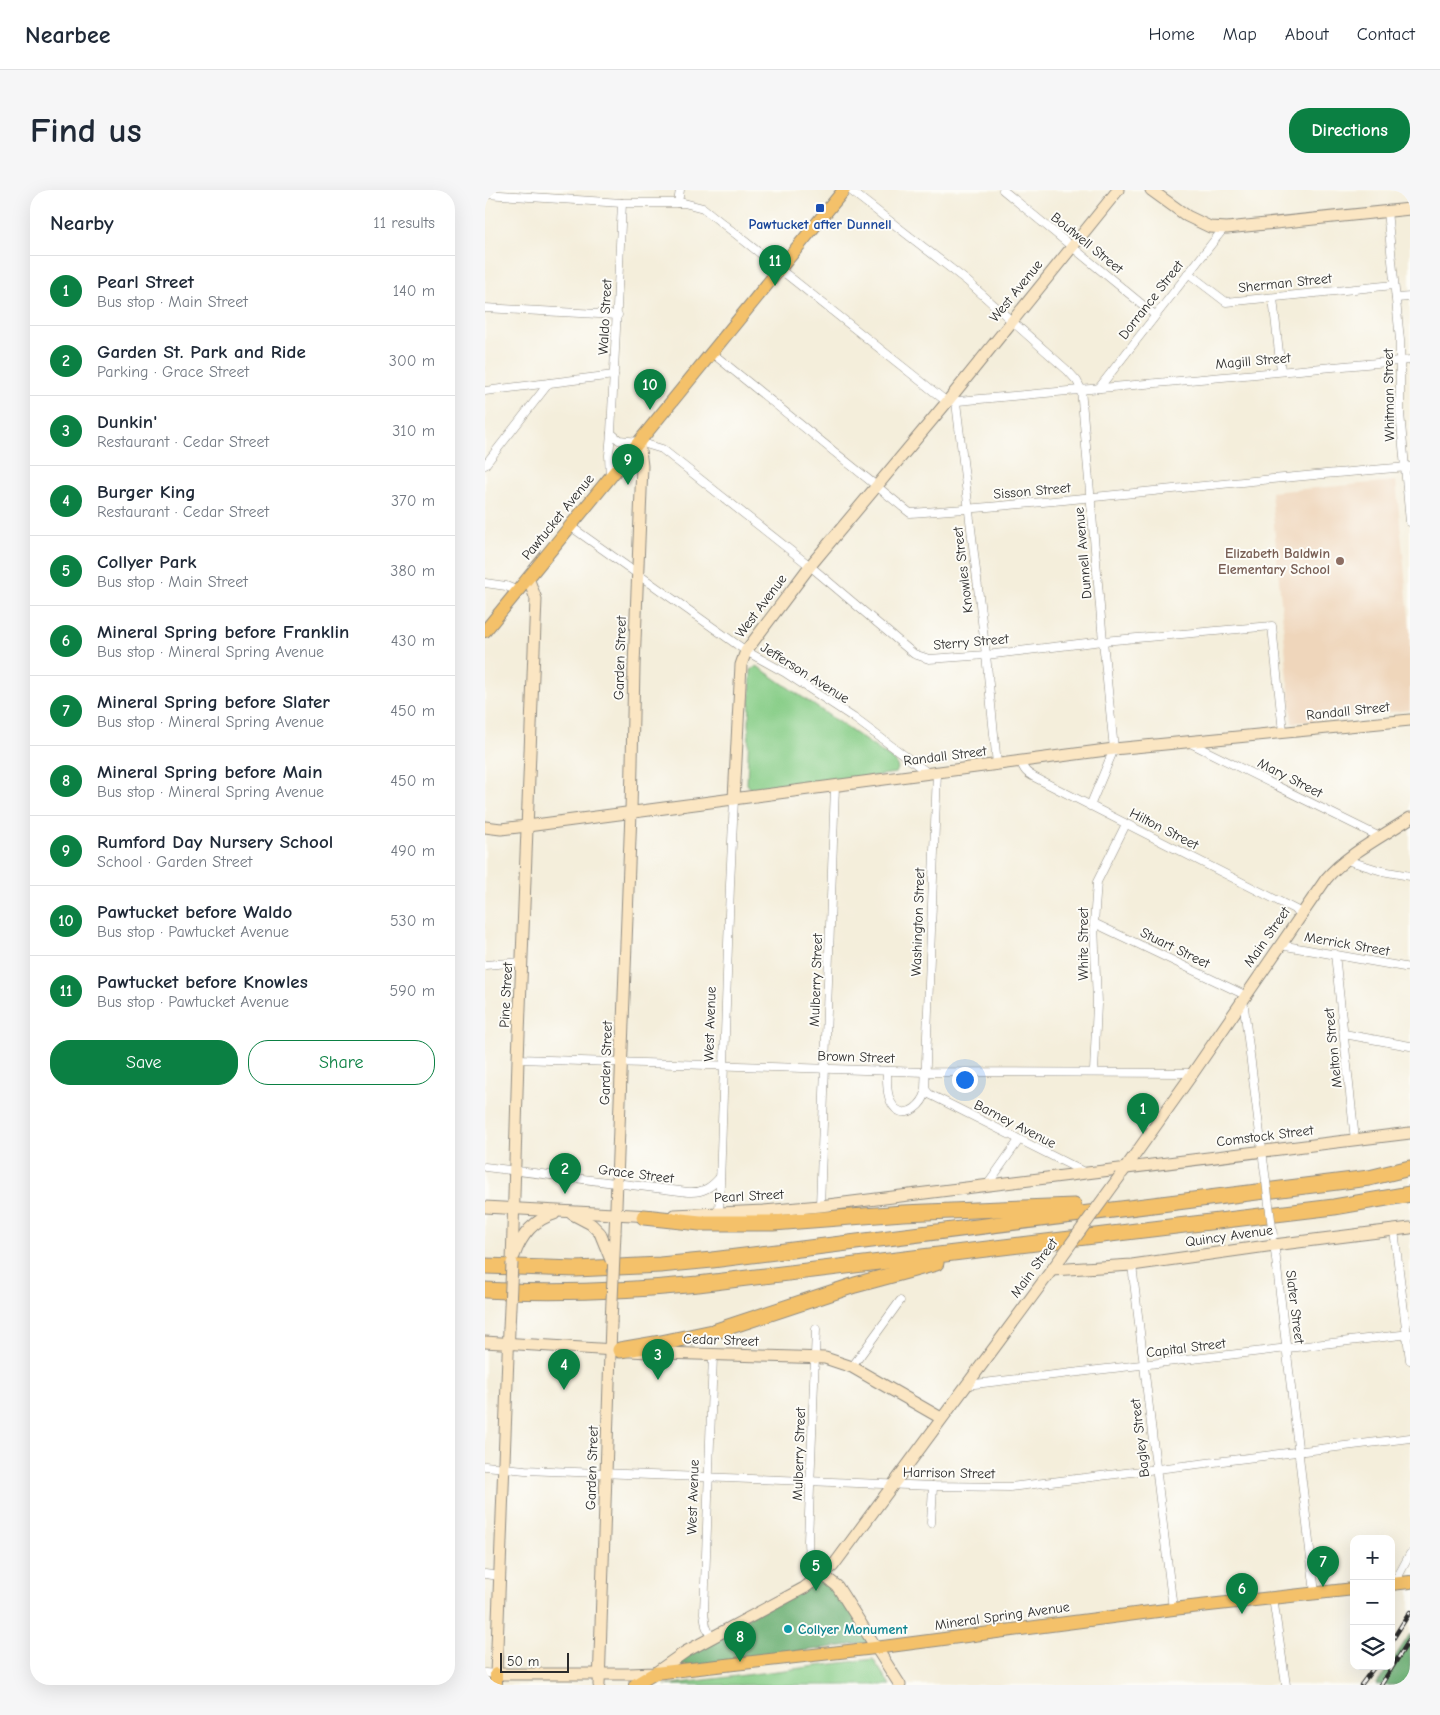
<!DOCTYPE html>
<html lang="en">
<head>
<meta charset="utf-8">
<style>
	:root { --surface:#fff; --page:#f6f6f7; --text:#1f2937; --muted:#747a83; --line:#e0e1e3; --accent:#0b8043 }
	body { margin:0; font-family:"Comic Neue",sans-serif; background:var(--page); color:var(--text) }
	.controls { position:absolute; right:15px; bottom:15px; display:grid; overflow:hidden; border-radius:10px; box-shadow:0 5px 20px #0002 }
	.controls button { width:45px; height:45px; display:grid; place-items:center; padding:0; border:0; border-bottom:1px solid var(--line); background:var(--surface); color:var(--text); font:25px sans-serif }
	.scale { position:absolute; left:15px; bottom:12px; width:69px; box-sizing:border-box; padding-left:5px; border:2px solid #2b2b2b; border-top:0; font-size:14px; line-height:18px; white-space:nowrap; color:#2b2b2b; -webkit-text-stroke:4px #fdfcf7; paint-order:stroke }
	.you { position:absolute; left:479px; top:889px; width:18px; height:18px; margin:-12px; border:4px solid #fff; border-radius:50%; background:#1a73e8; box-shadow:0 0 0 8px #1a73e833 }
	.badge { display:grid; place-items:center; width:32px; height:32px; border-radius:50%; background:var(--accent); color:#fff; font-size:16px; font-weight:700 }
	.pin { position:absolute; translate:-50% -41px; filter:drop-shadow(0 1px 2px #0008) }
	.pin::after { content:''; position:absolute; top:26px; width:18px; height:15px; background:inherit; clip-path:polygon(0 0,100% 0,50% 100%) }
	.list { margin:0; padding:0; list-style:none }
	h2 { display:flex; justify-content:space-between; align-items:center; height:65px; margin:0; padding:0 20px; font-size:21px }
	h2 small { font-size:16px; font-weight:400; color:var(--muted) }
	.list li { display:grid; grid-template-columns:32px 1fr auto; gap:15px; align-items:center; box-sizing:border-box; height:70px; padding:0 20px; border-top:1px solid var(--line) }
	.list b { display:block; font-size:19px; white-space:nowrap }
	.list p { margin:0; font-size:16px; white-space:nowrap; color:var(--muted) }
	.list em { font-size:16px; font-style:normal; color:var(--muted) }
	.actions { display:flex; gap:10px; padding:15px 20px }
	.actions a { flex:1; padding:11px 0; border:1px solid var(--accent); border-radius:20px; text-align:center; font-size:18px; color:var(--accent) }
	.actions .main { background:var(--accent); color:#fff }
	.icon { flex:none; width:28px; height:28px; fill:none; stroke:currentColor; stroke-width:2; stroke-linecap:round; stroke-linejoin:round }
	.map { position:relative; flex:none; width:925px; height:1495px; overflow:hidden; border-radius:20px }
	header { display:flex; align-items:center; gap:30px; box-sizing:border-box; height:70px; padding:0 25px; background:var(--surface); border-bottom:1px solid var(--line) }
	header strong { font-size:24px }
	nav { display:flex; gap:28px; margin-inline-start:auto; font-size:18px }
	.intro { display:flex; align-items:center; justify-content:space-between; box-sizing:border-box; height:120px; padding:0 30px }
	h1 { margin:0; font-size:35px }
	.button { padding:12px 22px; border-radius:20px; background:var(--accent); color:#fff; font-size:18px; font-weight:700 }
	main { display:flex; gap:30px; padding:0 30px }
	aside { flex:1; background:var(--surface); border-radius:20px; box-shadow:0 5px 20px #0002 }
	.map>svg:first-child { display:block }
	.built { fill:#efd6bb }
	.green { fill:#87cd87; stroke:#597c59 }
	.forest { fill:#6db074; stroke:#4c6e50 }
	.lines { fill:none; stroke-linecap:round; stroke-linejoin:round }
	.street-casing { stroke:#908c83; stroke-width:9 }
	.secondary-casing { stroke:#908c83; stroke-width:13 }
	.primary-casing { stroke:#908c83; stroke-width:14 }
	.highway-casing { stroke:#908c83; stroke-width:17 }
	.street { stroke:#fff; stroke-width:8 }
	.secondary { stroke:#fbe6c3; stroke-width:11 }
	.primary { stroke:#f4c16a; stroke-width:12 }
	.highway { stroke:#f4c16a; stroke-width:15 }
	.rail-casing { stroke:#2b2b2b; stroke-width:4.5 }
	.rail { stroke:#fdfcf7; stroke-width:2.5; stroke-dasharray:8; stroke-linecap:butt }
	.street-bridge-casing { stroke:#908c83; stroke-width:9; stroke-linecap:butt }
	.secondary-bridge-casing { stroke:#908c83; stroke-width:13; stroke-linecap:butt }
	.street-bridge { stroke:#fff; stroke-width:8 }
	.secondary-bridge { stroke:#fbe6c3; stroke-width:11 }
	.transit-dot { fill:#1a4fb4; stroke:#fdfcf7; stroke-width:2 }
	.education-dot { fill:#8d6e63; stroke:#fdfcf7; stroke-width:2 }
	.culture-dot { fill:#0f9aa8; stroke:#fdfcf7; stroke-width:2 }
	.labels { text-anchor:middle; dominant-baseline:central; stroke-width:4; stroke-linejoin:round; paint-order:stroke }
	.transit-label { font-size:14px; font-weight:bold; fill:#164399; stroke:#fdfcf7 }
	.street-label { font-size:14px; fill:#2b2b2b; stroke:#fdfcf7 }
	.education-label { font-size:14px; font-weight:bold; fill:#785e54; stroke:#fdfcf7; text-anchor:end }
	.culture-label { font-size:14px; font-weight:bold; fill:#0d838f; stroke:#fdfcf7; text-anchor:start }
</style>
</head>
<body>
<header>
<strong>Nearbee</strong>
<nav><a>Home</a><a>Map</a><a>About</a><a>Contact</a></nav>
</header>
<div class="intro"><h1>Find us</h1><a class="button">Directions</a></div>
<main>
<aside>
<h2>Nearby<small>11 results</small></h2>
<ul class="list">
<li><span class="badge">1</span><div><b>Pearl Street</b><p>Bus stop · Main Street</p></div><em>140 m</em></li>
<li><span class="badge">2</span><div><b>Garden St. Park and Ride</b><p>Parking · Grace Street</p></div><em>300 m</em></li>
<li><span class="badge">3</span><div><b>Dunkin'</b><p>Restaurant · Cedar Street</p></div><em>310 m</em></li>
<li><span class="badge">4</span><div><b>Burger King</b><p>Restaurant · Cedar Street</p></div><em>370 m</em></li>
<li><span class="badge">5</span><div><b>Collyer Park</b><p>Bus stop · Main Street</p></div><em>380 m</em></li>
<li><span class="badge">6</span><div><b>Mineral Spring before Franklin</b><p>Bus stop · Mineral Spring Avenue</p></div><em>430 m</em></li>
<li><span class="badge">7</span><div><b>Mineral Spring before Slater</b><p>Bus stop · Mineral Spring Avenue</p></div><em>450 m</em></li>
<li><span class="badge">8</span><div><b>Mineral Spring before Main</b><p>Bus stop · Mineral Spring Avenue</p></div><em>450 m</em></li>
<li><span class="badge">9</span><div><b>Rumford Day Nursery School</b><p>School · Garden Street</p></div><em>490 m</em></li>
<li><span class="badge">10</span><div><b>Pawtucket before Waldo</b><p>Bus stop · Pawtucket Avenue</p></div><em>530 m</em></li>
<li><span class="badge">11</span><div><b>Pawtucket before Knowles</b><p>Bus stop · Pawtucket Avenue</p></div><em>590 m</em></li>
</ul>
<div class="actions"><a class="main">Save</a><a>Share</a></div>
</aside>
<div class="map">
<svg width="925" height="1495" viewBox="0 0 925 1495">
	<rect width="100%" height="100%" fill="#fdfcf7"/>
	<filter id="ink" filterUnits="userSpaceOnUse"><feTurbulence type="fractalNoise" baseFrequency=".02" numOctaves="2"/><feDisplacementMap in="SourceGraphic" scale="10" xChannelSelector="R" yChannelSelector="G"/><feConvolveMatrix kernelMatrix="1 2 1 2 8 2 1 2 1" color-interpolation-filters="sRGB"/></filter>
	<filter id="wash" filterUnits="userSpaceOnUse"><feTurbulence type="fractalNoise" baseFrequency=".0096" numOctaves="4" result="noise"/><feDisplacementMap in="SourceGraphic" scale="20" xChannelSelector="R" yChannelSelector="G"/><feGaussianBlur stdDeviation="1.12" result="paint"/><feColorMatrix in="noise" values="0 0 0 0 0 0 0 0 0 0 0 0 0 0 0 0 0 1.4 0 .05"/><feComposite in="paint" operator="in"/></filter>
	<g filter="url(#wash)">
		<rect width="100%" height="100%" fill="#f4eedb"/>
		<polygon class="built" points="911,291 925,439 925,520 807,533 786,302"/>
		<g class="green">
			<polygon points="272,476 410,571 413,578 411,583 272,602 266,599 262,594 266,480"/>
			<polygon points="388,1469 405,1495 180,1495"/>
		</g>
		<g class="forest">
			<polygon points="336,1380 388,1452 174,1480 228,1450"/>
			<polygon points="925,1444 925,1495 891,1495 904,1476 906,1476 906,1473"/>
		</g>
	</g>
	<g filter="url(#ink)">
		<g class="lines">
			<defs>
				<g id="street">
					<polyline points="365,0 482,91 583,181 592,191 596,199 618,451 629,559 605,616"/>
					<polyline points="518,0 670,125"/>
					<polyline points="0,4 137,13 199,13 218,18 462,212 925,170"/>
					<polyline points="137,13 126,243 134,250 154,252 177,259 325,376 429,464 444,469 501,465 618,451 787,436 798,542"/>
					<polyline points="193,13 195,0"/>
					<polyline points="902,21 915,150 915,223 925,332"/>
					<polyline points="703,83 741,112 909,95"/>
					<polyline points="788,108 796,181"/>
					<polyline points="911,108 925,107"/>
					<polyline points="0,118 133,125"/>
					<path d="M227,163l198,160c167,-11 333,-34 500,-46"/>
					<polyline points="614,198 739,38"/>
					<polyline points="0,201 129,185"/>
					<polyline points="471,212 501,465 512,574"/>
					<polyline points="0,275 64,193"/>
					<polyline points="125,288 124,265 126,243"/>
					<polyline points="85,336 261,461 299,482 369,528 443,583"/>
					<polyline points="0,393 21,396 33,401"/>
					<polyline points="705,553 895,647"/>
					<path d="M536,571c2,9 6,12 13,16l268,136"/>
					<polyline points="452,582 440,899 444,904 601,983"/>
					<polyline points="861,670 897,681 925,686"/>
					<polyline points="609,733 760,805"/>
					<polyline points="795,755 925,778"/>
					<polyline points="850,764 870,950"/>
					<polyline points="0,775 37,772"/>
					<polyline points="758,809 779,976"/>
					<polyline points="859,844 925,856"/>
					<polyline points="33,869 440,882 708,883"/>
					<path d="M402,881c0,12 -1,29 9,38 13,10 27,-6 30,-17"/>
					<polyline points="609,882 612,814 609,733 612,692 641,634"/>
					<path d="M0,977l203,25c14,1 23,-4 32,-15"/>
					<polyline points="503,994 534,950"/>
					<polyline points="335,1016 350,596"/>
					<polyline points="234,1023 245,695 249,609"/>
					<polyline points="909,1040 925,1170"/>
					<polyline points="789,1052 830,1403"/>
					<polyline points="647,1075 688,1419"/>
					<path d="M331,1139l-8,212c0,14 4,24 15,34"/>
					<polyline points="367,1177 415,1111"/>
					<polyline points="481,1195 925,1144"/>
					<polyline points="0,1276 40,1280 115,1283 448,1296 525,1297 925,1248"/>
					<polyline points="446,1333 448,1296"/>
					<polyline points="0,1384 15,1386"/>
					<polyline points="909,1394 925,1364"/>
					<polyline points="788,1408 801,1495"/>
					<polyline points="226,1448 221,1436 219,1423 228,1165"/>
					<polyline points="0,1483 11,1484"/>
				</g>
				<g id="secondary">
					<polyline points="666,0 702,26 725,37 742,38 925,19"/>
					<polyline points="249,609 256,475 261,461 325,376 462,212 633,0"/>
					<polyline points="0,637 16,639 50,635 629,559 925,530"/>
					<path d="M637,983l71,-100 133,-194c21,-25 57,-43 84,-61"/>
					<polyline points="0,1017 166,1026"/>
					<polyline points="87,1024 106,1034 115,1043"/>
					<polyline points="189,1025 279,1021 335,1016 925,943"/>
					<polyline points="130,1043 146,622 149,476 157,276 154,252"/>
					<path d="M29,1066c7,-20 19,-36 40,-42"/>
					<polyline points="27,1073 33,869 51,409 43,388"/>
					<polyline points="567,1080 647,1075 789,1055 925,1038"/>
					<polyline points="24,1139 11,1484 144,1484 170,1483 200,1462 319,1398 348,1376 577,1066"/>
					<polyline points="0,1152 178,1163 340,1168 367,1177 456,1228"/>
					<polyline points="338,1385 352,1396 415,1495"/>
					<polyline points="114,1495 126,1133"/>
				</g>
				<g id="primary">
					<polyline points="0,441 359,0"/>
					<polyline points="906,1394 925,1392"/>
					<polyline points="11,1495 11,1484"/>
					<polyline points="150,1495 170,1483 390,1458 688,1419 869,1399"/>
				</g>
				<g id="highway">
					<polyline points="159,1027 215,1033 288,1033 418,1023 589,1016"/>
					<polyline points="0,1076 91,1079 175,1075 227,1070 852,992 884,988 925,978"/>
					<path d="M0,1100c71,4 142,1 213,-6l636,-77 76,-13"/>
					<polyline points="135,1160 176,1153 228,1142 370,1095 451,1073"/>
				</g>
			</defs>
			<use href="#street" class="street-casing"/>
			<use href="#secondary" class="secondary-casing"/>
			<use href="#primary" class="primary-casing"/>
			<use href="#highway" class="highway-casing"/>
			<use href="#street" class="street"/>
			<use href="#secondary" class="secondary"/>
			<use href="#primary" class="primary"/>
			<use href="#highway" class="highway"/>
			<defs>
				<g id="rail">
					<polyline points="906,1452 925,1422"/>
					<polyline points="876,1495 890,1476"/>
					<polyline points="896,1495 925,1449"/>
				</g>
			</defs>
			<use href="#rail" class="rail-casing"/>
			<use href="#rail" class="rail"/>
			<defs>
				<polyline id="street-bridge" points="779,976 788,1045"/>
				<g id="secondary-bridge">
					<polyline points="115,1043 126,1070"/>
					<polyline points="577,1066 635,986"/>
					<polyline points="126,1133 130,1043"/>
					<polyline points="24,1139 27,1073"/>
				</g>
			</defs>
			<use href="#street-bridge" class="street-bridge-casing"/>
			<use href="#secondary-bridge" class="secondary-bridge-casing"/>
			<use href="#street-bridge" class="street-bridge"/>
			<use href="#secondary-bridge" class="secondary-bridge"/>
		</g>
	</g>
	<rect class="transit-dot" x="330" y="13" width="10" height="10" rx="2.5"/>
	<circle class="education-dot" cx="855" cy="371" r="5"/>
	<circle class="culture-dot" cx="303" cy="1439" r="5"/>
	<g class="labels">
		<g class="transit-label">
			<text x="335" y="34">Pawtucket after Dunnell</text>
		</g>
		<g class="street-label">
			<text transform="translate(602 53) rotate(39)">Boutwell Street</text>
			<text transform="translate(800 93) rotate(-6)">Sherman Street</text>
			<text transform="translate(531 101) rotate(-51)">West Avenue</text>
			<text transform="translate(666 110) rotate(-52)">Dorrance Street</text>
			<text transform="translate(120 127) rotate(-87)">Waldo Street</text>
			<text transform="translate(768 171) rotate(-5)">Magill Street</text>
			<text transform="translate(904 205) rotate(-91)">Whitman Street</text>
			<text transform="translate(547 301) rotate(-5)">Sisson Street</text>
			<text transform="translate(73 327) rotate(-51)">Pawtucket Avenue</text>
			<text transform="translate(598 363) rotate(-95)">Dunnell Avenue</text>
			<text transform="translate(478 380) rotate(-97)">Knowles Street</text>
			<text transform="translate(276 416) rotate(-53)">West Avenue</text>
			<text transform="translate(486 452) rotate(-5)">Sterry Street</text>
			<text transform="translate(135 468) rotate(-88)">Garden Street</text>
			<text transform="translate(320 483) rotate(32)">Jefferson Avenue</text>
			<text transform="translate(863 521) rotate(-6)">Randall Street</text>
			<text transform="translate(460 566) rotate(-7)">Randall Street</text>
			<text transform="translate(805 588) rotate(27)">Mary Street</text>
			<text transform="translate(679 639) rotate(27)">Hilton Street</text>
			<text transform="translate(433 732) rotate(-88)">Washington Street</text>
			<text transform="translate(782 747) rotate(-55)">Main Street</text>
			<text transform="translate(598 754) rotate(-90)">White Street</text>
			<text transform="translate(862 754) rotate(10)">Merrick Street</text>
			<text transform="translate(690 758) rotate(26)">Stuart Street</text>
			<text transform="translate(331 790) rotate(-88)">Mulberry Street</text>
			<text transform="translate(21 805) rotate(-87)">Pine Street</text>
			<text transform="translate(225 834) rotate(-88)">West Avenue</text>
			<text transform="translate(848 858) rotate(-96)">Melton Street</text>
			<text transform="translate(371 867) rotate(2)">Brown Street</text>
			<text transform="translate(121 873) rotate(-88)">Garden Street</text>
			<text transform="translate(530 934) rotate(27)">Barney Avenue</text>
			<text transform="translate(780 946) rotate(-7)">Comstock Street</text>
			<text transform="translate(151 984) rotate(7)">Grace Street</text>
			<text transform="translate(264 1006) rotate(-3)">Pearl Street</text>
			<text transform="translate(744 1046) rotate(-8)">Quincy Avenue</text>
			<text transform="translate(549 1078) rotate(-54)">Main Street</text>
			<text transform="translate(810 1117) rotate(83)">Slater Street</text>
			<text transform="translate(236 1150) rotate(2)">Cedar Street</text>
			<text transform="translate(701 1158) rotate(-7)">Capital Street</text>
			<text transform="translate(655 1248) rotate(-97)">Bagley Street</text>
			<text transform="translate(314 1264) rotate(-88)">Mulberry Street</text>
			<text transform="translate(107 1278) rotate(-88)">Garden Street</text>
			<text transform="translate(464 1283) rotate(1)">Harrison Street</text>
			<text transform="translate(208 1307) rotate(-88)">West Avenue</text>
			<text transform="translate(517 1426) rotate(-8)">Mineral Spring Avenue</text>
		</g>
		<g class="education-label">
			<text x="845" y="363">Elizabeth Baldwin<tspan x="845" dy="16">Elementary School</tspan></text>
		</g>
		<g class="culture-label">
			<text x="313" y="1439">Collyer Monument</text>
		</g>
	</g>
</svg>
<div class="controls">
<button>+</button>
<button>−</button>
<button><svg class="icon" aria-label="layers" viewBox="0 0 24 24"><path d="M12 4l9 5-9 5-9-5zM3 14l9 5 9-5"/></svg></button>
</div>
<div class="scale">50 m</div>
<div class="you"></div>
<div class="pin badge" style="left:658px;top:944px">1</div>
<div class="pin badge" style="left:80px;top:1004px">2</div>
<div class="pin badge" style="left:173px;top:1190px">3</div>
<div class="pin badge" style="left:79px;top:1200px">4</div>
<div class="pin badge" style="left:331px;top:1401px">5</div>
<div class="pin badge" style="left:757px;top:1424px">6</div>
<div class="pin badge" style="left:838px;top:1397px">7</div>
<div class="pin badge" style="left:255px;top:1472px">8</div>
<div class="pin badge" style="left:143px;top:295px">9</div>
<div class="pin badge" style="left:165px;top:220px">10</div>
<div class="pin badge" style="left:290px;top:96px">11</div>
</div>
</main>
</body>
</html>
